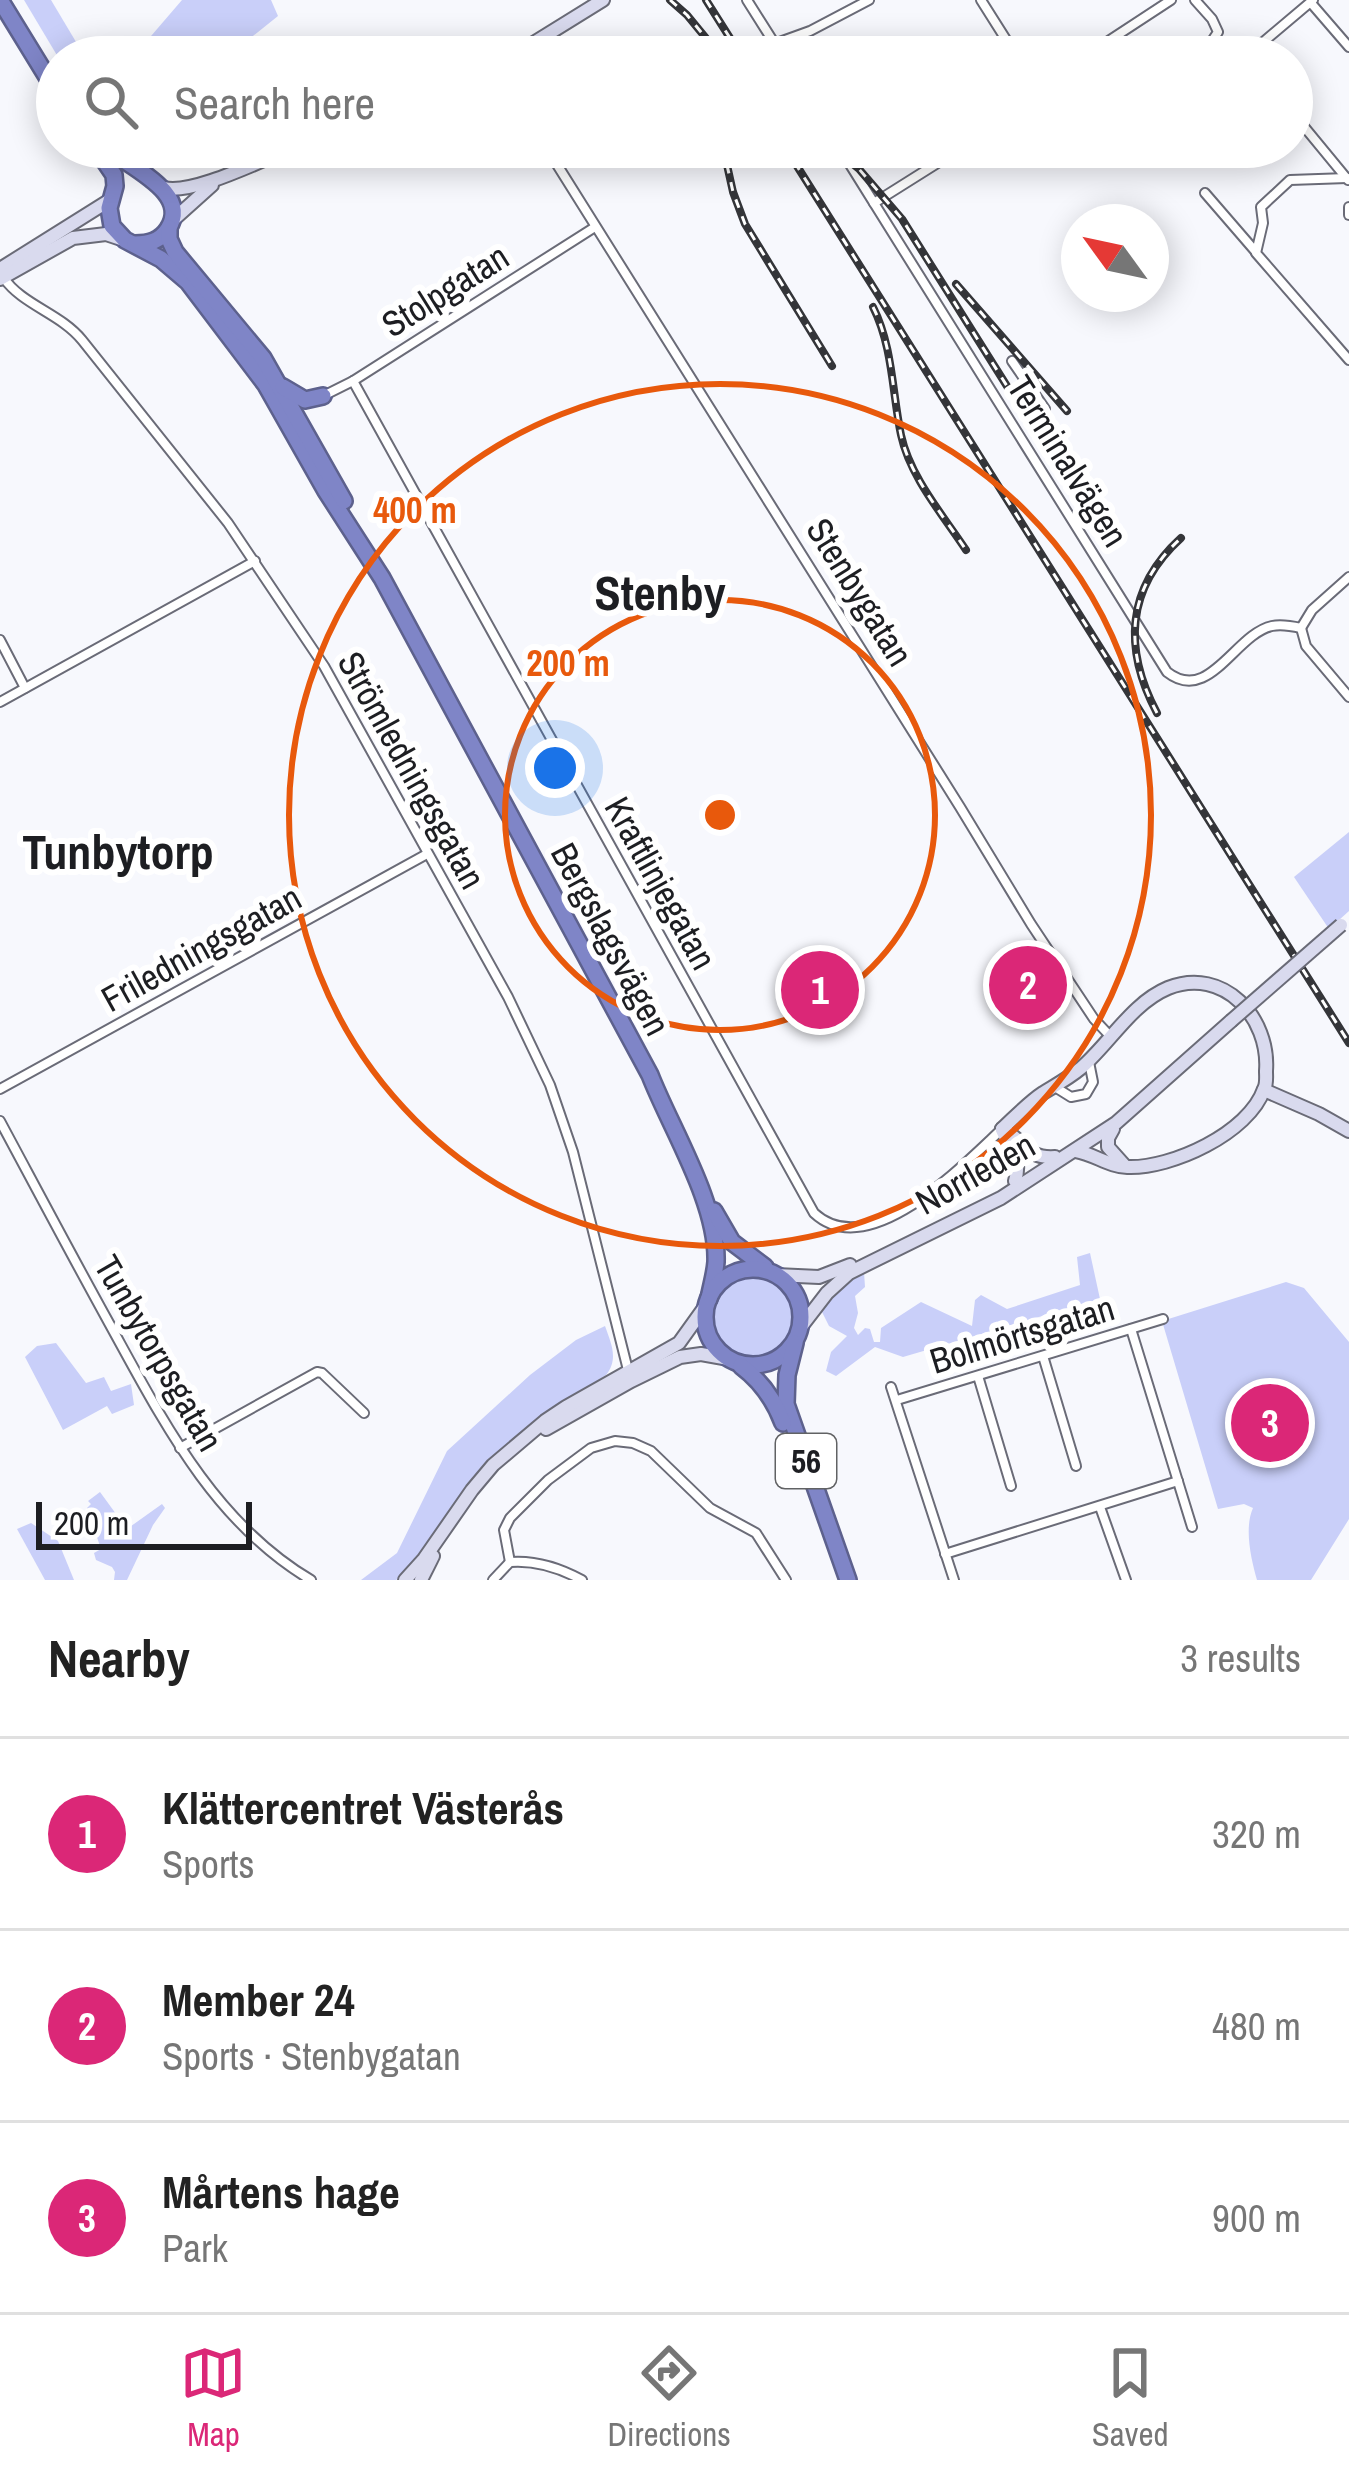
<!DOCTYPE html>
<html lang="en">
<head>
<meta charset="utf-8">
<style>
	:root { --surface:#fff; --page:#f6f6f6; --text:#222; --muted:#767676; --line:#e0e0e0; --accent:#db2777 }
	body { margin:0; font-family:"Archivo Narrow",sans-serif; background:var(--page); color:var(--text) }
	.compass { position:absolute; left:1061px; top:204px; width:108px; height:108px; border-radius:50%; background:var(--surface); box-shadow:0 6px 30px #0003; rotate:303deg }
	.scale { position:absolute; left:36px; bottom:30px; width:216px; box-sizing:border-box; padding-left:12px; border:6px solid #1d1e22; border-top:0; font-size:33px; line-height:42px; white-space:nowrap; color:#1d1e22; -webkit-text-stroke:9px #fff; paint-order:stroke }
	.you { position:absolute; left:555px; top:768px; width:42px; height:42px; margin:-30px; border:9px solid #fff; border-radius:50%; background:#1a73e8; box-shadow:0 0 0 18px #1a73e833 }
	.badge { display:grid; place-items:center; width:78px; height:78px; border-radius:50%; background:var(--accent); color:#fff; font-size:39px; font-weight:700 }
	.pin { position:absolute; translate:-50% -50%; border:6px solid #fff; box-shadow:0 3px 12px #0006 }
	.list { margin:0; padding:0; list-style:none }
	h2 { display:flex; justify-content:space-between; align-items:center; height:156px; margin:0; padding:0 48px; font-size:51px }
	h2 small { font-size:39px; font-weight:400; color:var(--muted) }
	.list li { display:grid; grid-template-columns:78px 1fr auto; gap:36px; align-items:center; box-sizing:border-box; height:192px; padding:0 48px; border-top:3px solid var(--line) }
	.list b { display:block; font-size:45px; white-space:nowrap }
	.list p { margin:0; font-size:39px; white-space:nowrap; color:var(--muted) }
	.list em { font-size:39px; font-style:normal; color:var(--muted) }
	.icon { flex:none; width:66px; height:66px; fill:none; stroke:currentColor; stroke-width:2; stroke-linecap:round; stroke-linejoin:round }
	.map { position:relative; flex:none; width:1349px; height:1580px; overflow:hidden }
	.search { position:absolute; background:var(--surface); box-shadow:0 6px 30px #0003; left:36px; right:36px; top:36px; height:132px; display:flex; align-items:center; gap:30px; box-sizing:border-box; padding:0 42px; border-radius:66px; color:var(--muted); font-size:45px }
	.sheet { height:732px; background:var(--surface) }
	nav { display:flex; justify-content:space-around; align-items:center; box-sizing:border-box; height:168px; border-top:3px solid var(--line); background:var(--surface); font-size:33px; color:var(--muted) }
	nav a { display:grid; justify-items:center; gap:6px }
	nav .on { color:var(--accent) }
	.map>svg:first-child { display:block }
	.green { fill:#c9cff9 }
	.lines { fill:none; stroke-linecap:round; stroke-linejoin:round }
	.street-casing { stroke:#6a6b77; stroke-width:12 }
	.secondary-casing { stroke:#6a6b77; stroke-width:16 }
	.highway-casing { stroke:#5d618d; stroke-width:20 }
	.street { stroke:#fff; stroke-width:8 }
	.secondary { stroke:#d9daee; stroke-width:12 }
	.highway { stroke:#7f85c7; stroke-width:15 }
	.rail-casing { stroke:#343539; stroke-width:8 }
	.rail { stroke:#fff; stroke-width:3; stroke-dasharray:9; stroke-linecap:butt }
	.secondary-bridge-casing { stroke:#6a6b77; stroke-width:16; stroke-linecap:butt }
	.secondary-bridge { stroke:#d9daee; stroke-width:12 }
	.ring { fill:none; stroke:#e8590c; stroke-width:6 }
	.labels { text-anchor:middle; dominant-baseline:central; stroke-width:12; stroke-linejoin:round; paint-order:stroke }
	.shield { fill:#fff; stroke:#616264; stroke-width:3 }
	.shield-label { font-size:33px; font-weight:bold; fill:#1d1e22 }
	.street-label { font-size:36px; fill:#1d1e22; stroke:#fff }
	.district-label { font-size:48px; font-weight:bold; fill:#1d1e22; stroke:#fff }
	.centre { fill:#e8590c; stroke:#fff; stroke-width:6 }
	.ring-label { font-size:36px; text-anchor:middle; font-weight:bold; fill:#e8590c; stroke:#fff; stroke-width:12; stroke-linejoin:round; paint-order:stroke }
</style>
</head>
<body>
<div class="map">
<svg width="1349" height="1580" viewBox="0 0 1349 1580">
	<rect width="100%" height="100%" fill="#f7f8fd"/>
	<g class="green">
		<polygon points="24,0 51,0 85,57 58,57"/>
		<polygon points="182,0 271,0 278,16 233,52 235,57 133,57"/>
		<polygon points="1349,832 1349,911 1329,929 1294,877"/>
		<polygon points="1090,1253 1100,1299 903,1357 875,1347 836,1376 826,1371 831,1352 847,1336 829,1326 820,1308 836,1288 864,1272 865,1287 855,1296 858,1313 854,1328 858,1335 865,1328 870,1329 874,1342 880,1342 881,1328 921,1302 972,1326 975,1300 981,1295 1007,1309 1080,1285 1077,1257"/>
		<circle cx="754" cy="1316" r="43"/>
		<path d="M1286,1282l18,6 45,54v177l-38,61h-54c-6,-21 -13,-52 -4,-72l-9,-4 -26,5 -56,-188z"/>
		<path d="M605,1326c6,17 14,33 1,49l-73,50 -126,147 -11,8h-35l36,-27 50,-102 83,-76 46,-35z"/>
		<polygon points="56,1343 86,1383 104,1377 111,1391 131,1384 134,1405 112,1414 107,1406 63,1430 25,1357 37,1346"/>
		<polygon points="100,1492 127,1529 162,1504 165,1508 153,1525 127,1580 114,1580 115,1572 112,1567 96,1560 94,1553 101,1549 87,1508 91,1504 88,1501"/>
		<polygon points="31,1523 58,1541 74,1580 45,1580 17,1529"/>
	</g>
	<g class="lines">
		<defs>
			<g id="street">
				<polyline points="747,0 783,57"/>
				<polyline points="981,0 1017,57"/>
				<polyline points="1195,0 1212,19 1218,32 1201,57"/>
				<polyline points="1311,3 1349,47"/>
				<polyline points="774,44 810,31 869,0"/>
				<polyline points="1084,57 1171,0"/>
				<polyline points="1240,57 1262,43 1313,0"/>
				<polyline points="1292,112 1348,180"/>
				<polyline points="546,147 960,807 1031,924 1094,1019 1111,1037"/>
				<path d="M839,147l328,525c42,33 68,-38 105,-46 9,-2 20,0 29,2"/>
				<polyline points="1347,178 1290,180 1261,207 1263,223 1256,253 1349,360"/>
				<polyline points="1205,193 1256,252"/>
				<polyline points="874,203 963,147"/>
				<polyline points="1349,207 1349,215"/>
				<path d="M3,277c19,28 57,36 79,63l146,183 96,143 184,331 42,88 23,67 55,218"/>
				<polyline points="1012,361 1045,409"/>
				<path d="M353,381l461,832c55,51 148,-47 188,-84"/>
				<polyline points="325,395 353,381 595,227"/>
				<polyline points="1301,628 1306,646 1349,697"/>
				<polyline points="1301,628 1312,610 1349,577"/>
				<polyline points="0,640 25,688"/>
				<polyline points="0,702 255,561"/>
				<polyline points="1055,1087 1071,1097 1086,1094 1093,1082 1089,1062"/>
				<polyline points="0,1089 427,854"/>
				<path d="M0,1121c36,67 72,135 109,202 53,96 104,199 202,257"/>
				<polyline points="1131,1329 1192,1527"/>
				<polyline points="1043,1356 1076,1466"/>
				<polyline points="978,1376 1011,1486"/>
				<polyline points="891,1387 954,1580"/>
				<polyline points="897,1400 1163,1319"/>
				<polyline points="180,1448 317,1372 322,1373 364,1413"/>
				<polyline points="1100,1507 1126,1580"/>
				<polyline points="945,1554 1178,1481"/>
				<polyline points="510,1562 504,1530 510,1518 548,1480 591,1448 615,1441 633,1443 651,1451 710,1508 756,1533 786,1580"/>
				<path d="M493,1580l17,-18c25,-2 50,6 72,18"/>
			</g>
			<g id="secondary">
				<polyline points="511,57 603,0"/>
				<path d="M164,188c30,7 99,-29 131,-41"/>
				<polyline points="173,220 212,185"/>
				<polyline points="0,269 110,200"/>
				<polyline points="0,279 73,238 106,234 124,240"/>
				<polyline points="1264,1090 1319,1114 1349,1131"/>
				<path d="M1002,1129c13,-12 26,-26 41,-36 13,-8 26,-15 38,-25 29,-25 51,-65 87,-80 56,-22 102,30 98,83 0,6 1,13 -2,18 -15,44 -93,80 -137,78 -17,0 -33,-13 -51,-16"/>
				<path d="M1002,1129c24,11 22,30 53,28"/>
				<polyline points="1113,1129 1108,1138 1108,1147 1125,1166"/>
				<path d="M1002,1130c9,21 20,28 13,51"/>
				<polyline points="776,1275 819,1277 850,1265"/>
				<polyline points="800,1328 827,1293 849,1273 1001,1198 1116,1123 1231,1021"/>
				<polyline points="546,1429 631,1381 680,1357 701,1354 729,1359"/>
				<polyline points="405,1580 424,1559 472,1490 493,1465 545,1421 566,1407 679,1343 707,1304"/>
				<polyline points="421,1580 433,1556"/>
			</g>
			<g id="highway">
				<polyline points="0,0 57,93"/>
				<path d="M95,147l19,28 1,11 -6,22 3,18 13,14 36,19 27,23 78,103 60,106 56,87 268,497c21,54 68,128 66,187 -1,13 -5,25 -7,37"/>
				<path d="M106,147c22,20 86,45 62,82 -8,12 -19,15 -33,15"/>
				<polyline points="169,228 169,239 175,252 263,358 344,501"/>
				<polyline points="283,387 305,400 323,396"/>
				<polyline points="714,1211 732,1242 765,1267"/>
				<circle cx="753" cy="1317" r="48"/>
				<polyline points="795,1343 787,1375 786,1404 848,1580"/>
				<path d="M741,1366c20,15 33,33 42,57"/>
			</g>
		</defs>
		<use href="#street" class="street-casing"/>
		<use href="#secondary" class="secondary-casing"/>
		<use href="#highway" class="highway-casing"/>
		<use href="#street" class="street"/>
		<use href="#secondary" class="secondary"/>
		<use href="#highway" class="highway"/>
		<defs>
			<g id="rail">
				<polyline points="670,0 687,15 719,54"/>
				<polyline points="706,0 742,57"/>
				<polyline points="723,147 733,192 745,224 832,366"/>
				<polyline points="785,147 1349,1043"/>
				<polyline points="832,147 859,169 902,219 1022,410"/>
				<polyline points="956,284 1067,411"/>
				<path d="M873,307c20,40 19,85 28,128 9,42 42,80 65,115"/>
				<path d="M1157,713c-34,-64 -31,-125 24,-175"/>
			</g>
		</defs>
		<use href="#rail" class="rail-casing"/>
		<use href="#rail" class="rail"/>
		<defs>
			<polyline id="secondary-bridge" points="1231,1021 1341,925"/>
		</defs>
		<use href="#secondary-bridge" class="secondary-bridge-casing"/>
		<use href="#secondary-bridge" class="secondary-bridge"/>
	</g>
	<g class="ring">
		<circle cx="720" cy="815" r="215"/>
		<circle cx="720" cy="815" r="431"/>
	</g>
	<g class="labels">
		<rect class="shield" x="776" y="1434" width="60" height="54" rx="9"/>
		<g class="shield-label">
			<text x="806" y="1461">56</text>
		</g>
		<g class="street-label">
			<text transform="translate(445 290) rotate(-32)">Stolpgatan</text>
			<text transform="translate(1068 461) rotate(58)">Terminalvägen</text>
			<text transform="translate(860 592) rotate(58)">Stenbygatan</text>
			<text transform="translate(412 770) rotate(61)">Strömledningsgatan</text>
			<text transform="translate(661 883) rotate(61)">Kraftlinjegatan</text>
			<text transform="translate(611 939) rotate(62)">Bergslagsvägen</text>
			<text transform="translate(201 948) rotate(-29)">Friledningsgatan</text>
			<text transform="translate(975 1173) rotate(-29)">Norrleden</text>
			<text transform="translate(1022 1334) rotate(-17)">Bolmörtsgatan</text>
			<text transform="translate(159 1353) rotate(60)">Tunbytorpsgatan</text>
		</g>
		<g class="district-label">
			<text x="660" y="592">Stenby</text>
			<text x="118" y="851">Tunbytorp</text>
		</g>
	</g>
	<circle cx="720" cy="815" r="18" class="centre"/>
	<g class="ring-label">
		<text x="415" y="523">400 m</text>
		<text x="568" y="676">200 m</text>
	</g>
</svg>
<svg class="compass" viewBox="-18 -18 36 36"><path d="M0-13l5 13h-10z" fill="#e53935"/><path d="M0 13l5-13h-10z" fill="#767676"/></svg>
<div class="scale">200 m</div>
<div class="you"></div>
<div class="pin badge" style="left:820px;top:990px">1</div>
<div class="pin badge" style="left:1028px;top:985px">2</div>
<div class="pin badge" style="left:1270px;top:1423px">3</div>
<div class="search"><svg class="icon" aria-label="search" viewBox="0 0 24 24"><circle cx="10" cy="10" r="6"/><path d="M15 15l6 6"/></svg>Search here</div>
</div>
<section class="sheet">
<h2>Nearby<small>3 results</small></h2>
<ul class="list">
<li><span class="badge">1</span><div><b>Klättercentret Västerås</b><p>Sports</p></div><em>320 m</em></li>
<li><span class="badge">2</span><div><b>Member 24</b><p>Sports · Stenbygatan</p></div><em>480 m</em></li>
<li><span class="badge">3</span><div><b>Mårtens hage</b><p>Park</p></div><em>900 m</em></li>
</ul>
</section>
<nav>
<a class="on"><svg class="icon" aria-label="map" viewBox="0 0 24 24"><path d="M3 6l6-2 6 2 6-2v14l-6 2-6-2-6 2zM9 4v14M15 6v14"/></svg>Map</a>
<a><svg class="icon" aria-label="directions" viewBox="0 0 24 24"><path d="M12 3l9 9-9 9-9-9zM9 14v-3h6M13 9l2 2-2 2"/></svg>Directions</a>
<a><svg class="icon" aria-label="saved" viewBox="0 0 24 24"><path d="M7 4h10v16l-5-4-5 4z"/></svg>Saved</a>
</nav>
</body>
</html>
